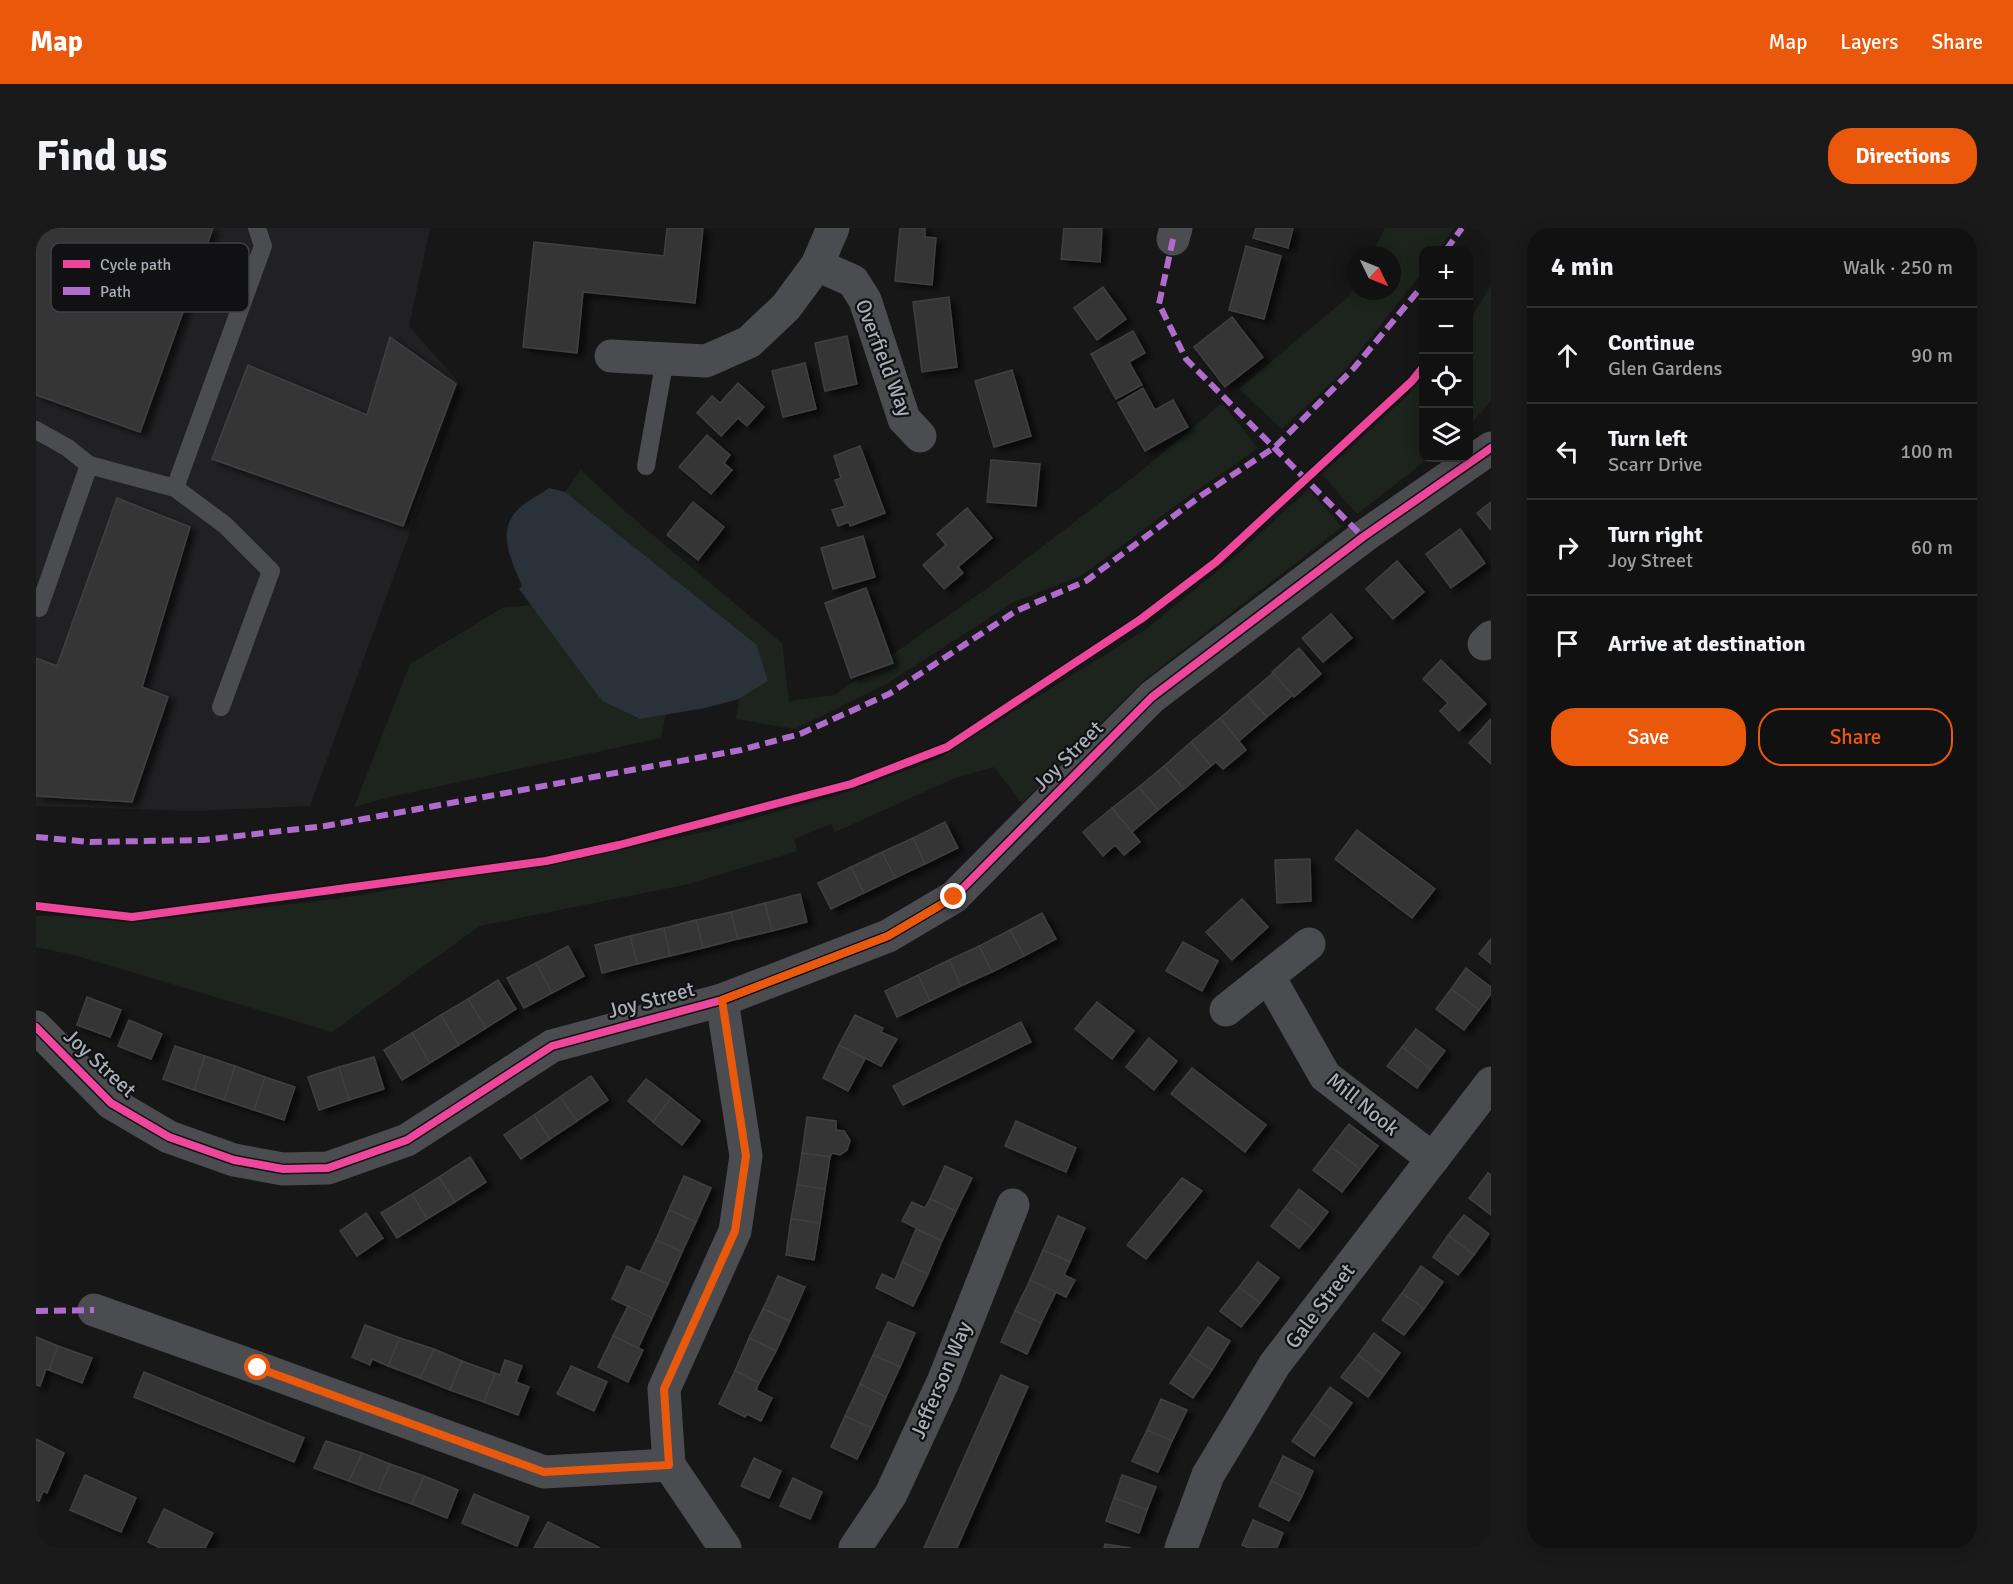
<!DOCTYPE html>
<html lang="en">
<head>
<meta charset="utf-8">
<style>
	:root { --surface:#111; --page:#1a1a1a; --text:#f1f3f6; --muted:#9c9d9f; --line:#303131; --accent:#ea580c }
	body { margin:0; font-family:Signika,sans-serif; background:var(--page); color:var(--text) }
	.controls { position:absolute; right:18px; top:18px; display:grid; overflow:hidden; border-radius:12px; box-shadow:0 3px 15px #0003 }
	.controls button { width:54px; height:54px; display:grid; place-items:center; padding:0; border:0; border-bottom:2px solid var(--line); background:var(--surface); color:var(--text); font:30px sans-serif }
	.compass { position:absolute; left:1311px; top:18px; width:54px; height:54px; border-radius:50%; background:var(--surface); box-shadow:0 3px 15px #0003; rotate:133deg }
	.stop { position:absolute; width:18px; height:18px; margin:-14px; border:4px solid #ea580c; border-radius:50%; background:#fff }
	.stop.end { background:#ea580c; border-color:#fff; box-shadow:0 2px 6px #0008 }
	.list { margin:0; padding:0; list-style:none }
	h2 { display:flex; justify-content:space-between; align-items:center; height:78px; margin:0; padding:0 24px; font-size:26px }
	h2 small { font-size:20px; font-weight:400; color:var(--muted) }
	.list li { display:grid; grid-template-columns:39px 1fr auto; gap:18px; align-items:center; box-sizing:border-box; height:96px; padding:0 24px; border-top:2px solid var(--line) }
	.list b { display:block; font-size:22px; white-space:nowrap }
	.list p { margin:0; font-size:20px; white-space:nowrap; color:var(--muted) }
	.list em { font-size:20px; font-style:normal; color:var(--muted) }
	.actions { display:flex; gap:12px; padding:18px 24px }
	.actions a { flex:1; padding:14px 0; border:2px solid var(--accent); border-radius:24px; text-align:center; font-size:21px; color:var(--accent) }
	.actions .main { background:var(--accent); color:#fff }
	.icon { flex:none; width:33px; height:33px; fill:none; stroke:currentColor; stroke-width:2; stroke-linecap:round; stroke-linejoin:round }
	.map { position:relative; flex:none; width:1455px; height:1320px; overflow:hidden; border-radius:24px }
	header { display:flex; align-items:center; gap:36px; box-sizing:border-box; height:84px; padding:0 30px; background:var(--accent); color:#fff }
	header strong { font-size:28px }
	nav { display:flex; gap:33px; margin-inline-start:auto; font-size:21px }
	.intro { display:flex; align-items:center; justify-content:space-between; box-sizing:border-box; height:144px; padding:0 36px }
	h1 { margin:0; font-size:42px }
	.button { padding:15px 27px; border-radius:24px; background:var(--accent); color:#fff; font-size:21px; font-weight:700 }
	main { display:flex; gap:36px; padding:0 36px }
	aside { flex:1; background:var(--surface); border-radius:24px; box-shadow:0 3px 15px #0003 }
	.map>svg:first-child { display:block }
	.built { fill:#212123 }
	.green { fill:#1d241e }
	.water { fill:#2a3239 }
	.building { fill:#353536; stroke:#3f4043; stroke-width:1.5; filter:url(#shadow) }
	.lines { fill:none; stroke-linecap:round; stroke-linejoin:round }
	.lane { stroke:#4b4c50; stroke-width:18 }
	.street { stroke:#4b4c50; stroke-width:33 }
	.quiet { stroke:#b06ccc; stroke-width:6; stroke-dasharray:12 6; stroke-linecap:butt }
	.cycleway-casing { stroke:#111113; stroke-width:11 }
	.cycleway { stroke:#ed469a; stroke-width:8 }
	.route { stroke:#ea580c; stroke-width:8 }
	.labels { text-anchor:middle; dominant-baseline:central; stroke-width:4.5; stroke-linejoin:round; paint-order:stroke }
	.street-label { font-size:21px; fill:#a8adb8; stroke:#111113 }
	.key { fill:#111113; stroke:#3e4045; stroke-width:1.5 }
	.key-label { font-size:16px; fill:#a8adb8 }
</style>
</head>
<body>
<header>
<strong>Map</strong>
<nav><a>Map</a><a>Layers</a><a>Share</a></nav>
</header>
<div class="intro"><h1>Find us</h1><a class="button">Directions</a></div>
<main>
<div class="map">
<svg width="1455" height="1320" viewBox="0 0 1455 1320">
	<defs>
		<filter id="shadow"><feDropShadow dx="6" dy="4" stdDeviation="3" flood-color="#0009"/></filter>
	</defs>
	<rect width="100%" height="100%" fill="#171717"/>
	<polygon class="built" points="0,0 394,0 373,98 423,155 374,304 274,578 158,583 0,578"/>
	<g class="green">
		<polygon points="1349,0 1418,0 1402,22 1388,22 1387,43 1310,141 1246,201 1203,161 1313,68 1320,55 1320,63 1356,63 1356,27 1335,27"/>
		<polygon points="1455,57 1455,172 1433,199 1433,93"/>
		<polygon points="1387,149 1388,230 1393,230 1321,286 1286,246 1371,168"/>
		<polygon points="1186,175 1222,220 1150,270 1045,348 978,374 852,455 759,501 700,491 703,471 732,453 721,417 529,264 545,242 592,286 746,415 753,473 799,467 957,356 1099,248"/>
		<polygon points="1273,261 1306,299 1107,453 986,575 958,539 919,550 799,604 795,596 758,611 761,623 653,656 444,698 296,804 42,728 0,719 0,688 23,688 96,694 300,671 526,633 669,604 805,566 901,531 1109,402 1195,332"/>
		<polygon points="496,377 566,473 603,491 630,486 625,510 354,569 318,579 374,436 466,380"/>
	</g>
	<path class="water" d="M513,260l16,4 192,153 11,36 -29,18 -34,9 -65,11 -38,-18 -83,-112 3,-3c-8,-20 -25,-51 -8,-72 8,-11 24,-18 35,-26z"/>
	<g class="building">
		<polygon points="0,0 177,0 104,204 0,167"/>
		<polygon points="631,0 667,0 659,75 547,64 541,125 487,119 498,14 628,28"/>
		<polygon points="864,0 889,0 889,9 900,10 896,57 859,53"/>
		<polygon points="1028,0 1066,0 1064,34 1025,31"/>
		<polygon points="1220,0 1257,0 1252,20 1217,10"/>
		<polygon points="1210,18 1245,28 1228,91 1193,82"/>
		<polygon points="1067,59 1090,91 1061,112 1038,80"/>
		<polygon points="913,69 921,139 886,144 877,74"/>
		<polygon points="1196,89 1227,129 1189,159 1158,119"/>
		<polygon points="1097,103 1109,125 1093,134 1106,157 1080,171 1055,126"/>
		<polygon points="811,108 821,156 789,163 779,115"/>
		<polygon points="354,109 420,156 367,298 176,231 212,137 331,187"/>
		<polygon points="769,135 780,181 747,189 736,143"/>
		<polygon points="976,142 995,208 958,219 939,153"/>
		<polygon points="702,155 728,179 711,198 702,190 685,208 661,185 676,168 684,175"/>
		<polygon points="1107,160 1119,182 1137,172 1152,199 1109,223 1082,175"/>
		<polygon points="671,207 694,227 688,235 696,242 675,266 643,239"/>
		<polygon points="824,218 849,285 814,298 813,294 802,298 796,282 809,278 799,252 805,250 798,228"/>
		<polygon points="955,232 1004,236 1000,278 951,274"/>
		<polygon points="81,270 154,299 106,459 132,469 96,574 0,568 0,430 21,438"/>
		<polygon points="657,274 688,299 662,332 631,307"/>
		<polygon points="1455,274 1455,302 1441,285"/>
		<polygon points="931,280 956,310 922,339 927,345 908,361 887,337 910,317 901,306"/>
		<polygon points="1424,301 1449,335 1415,360 1390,326"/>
		<polygon points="827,308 839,349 797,361 785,320"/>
		<polygon points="1361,333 1388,364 1357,391 1330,361"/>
		<polygon points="830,360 857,435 815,450 789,375"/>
		<polygon points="1295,386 1316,410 1287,434 1266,410"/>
		<polygon points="1263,420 1285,446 1258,469 1236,444"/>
		<polygon points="1405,432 1450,476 1423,503 1404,483 1412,475 1387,451"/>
		<polygon points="1237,445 1257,467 1231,489 1211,467"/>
		<polygon points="1211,467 1231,489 1203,513 1184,490"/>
		<polygon points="1184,490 1210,522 1187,541 1180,534 1175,538 1155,514"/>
		<polygon points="1455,491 1455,536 1433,515"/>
		<polygon points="1155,514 1175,538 1148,561 1128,538"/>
		<polygon points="1128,538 1148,561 1122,582 1103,559"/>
		<polygon points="1103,559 1122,582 1096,604 1076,580"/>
		<polygon points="1076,580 1104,614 1088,627 1079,617 1067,628 1047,604"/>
		<polygon points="909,594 922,620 889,636 877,610"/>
		<polygon points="1321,602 1399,661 1376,690 1299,631"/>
		<polygon points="877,610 889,636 859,650 846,624"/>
		<polygon points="846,624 859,650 828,665 815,639"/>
		<polygon points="1274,631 1275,673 1241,675 1239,632"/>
		<polygon points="815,639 828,665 795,681 782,655"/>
		<polygon points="764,666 771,694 736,703 729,675"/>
		<polygon points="1206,671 1232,699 1196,732 1170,704"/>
		<polygon points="729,675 736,703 702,711 695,684"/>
		<polygon points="695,684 702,711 667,720 660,692"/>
		<polygon points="1006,685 1020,711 988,728 974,702"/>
		<polygon points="660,692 667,720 634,728 628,700"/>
		<polygon points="628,700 634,728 601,736 594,708"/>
		<polygon points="974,702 988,728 956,744 943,718"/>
		<polygon points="594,708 601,736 566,745 559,717"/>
		<polygon points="1455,711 1455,736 1443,726"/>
		<polygon points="1147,714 1182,733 1166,763 1130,743"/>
		<polygon points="532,718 548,748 516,765 500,735"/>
		<polygon points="943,718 956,744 925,758 913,732"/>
		<polygon points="913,732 925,758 894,773 882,747"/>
		<polygon points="500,735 516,765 488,780 471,750"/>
		<polygon points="1430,740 1455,759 1455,766 1443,782 1415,761"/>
		<polygon points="882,747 894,773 861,789 849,763"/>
		<polygon points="462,752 480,781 450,800 432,771"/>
		<polygon points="1415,761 1443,782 1428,802 1400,781"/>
		<polygon points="51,769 85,782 74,809 41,797"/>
		<polygon points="432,771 450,800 423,817 405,787"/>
		<polygon points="1061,774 1098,803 1076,831 1039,801"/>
		<polygon points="405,787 423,817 394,835 376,805"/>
		<polygon points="819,787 847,800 845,804 861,811 845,838 803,817"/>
		<polygon points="93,792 126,806 115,831 82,818"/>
		<polygon points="985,794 995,814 867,877 857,858"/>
		<polygon points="1380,801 1409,823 1395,841 1366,819"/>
		<polygon points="376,805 394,835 366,852 348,822"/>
		<polygon points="1113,810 1141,833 1118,862 1090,839"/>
		<polygon points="803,817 829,831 812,863 787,850"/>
		<polygon points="139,818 169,828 158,862 127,851"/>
		<polygon points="1366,819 1395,841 1381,860 1351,838"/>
		<polygon points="169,828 199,838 188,872 158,862"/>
		<polygon points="338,829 348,861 313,872 303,839"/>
		<polygon points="199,838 229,849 218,882 188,872"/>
		<polygon points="303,839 313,872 283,882 272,849"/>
		<polygon points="1156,840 1230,897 1209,924 1135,866"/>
		<polygon points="555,848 572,872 541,893 524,869"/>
		<polygon points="229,849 259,859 248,892 218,882"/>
		<polygon points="610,851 635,870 617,894 592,873"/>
		<polygon points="524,869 541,893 514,911 498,887"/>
		<polygon points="635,870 664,893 646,917 617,894"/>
		<polygon points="498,887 514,911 485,931 468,907"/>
		<polygon points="771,889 800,893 800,902 808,903 814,912 811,922 804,927 796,925 794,929 766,925"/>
		<polygon points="980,893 1040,920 1030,944 969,918"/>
		<polygon points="1313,896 1342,918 1324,941 1295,919"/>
		<polygon points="1295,919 1324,941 1306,964 1277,942"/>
		<polygon points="766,925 794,929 789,961 761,957"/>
		<polygon points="434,929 450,954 419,974 403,949"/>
		<polygon points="909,938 936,950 920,983 894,971"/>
		<polygon points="1452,945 1455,947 1455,987 1433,970"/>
		<polygon points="648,948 675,960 660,994 633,982"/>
		<polygon points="403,949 419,974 391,991 376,966"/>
		<polygon points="1146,950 1166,963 1110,1031 1091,1017"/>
		<polygon points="761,957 789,961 784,995 755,991"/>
		<polygon points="1263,961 1292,984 1278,1002 1249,980"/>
		<polygon points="376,966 391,991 361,1010 345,985"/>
		<polygon points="894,971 920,983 906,1013 866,993 876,974 889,980"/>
		<polygon points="1249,980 1278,1002 1263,1020 1235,998"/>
		<polygon points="633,982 660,994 646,1024 620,1012"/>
		<polygon points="330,985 347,1010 321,1028 304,1003"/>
		<polygon points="1428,987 1453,1006 1438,1027 1412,1007"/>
		<polygon points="1022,988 1049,1000 1034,1034 1007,1022"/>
		<polygon points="755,991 784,995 778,1032 750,1027"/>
		<polygon points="880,1001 906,1013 892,1046 866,1034"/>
		<polygon points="1412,1007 1438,1027 1422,1047 1397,1029"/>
		<polygon points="620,1012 646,1024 632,1056 604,1044"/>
		<polygon points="1007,1022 1034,1034 1028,1047 1039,1052 1030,1069 994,1052"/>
		<polygon points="866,1034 892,1046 877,1078 840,1060 846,1046 859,1052"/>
		<polygon points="1222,1034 1243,1050 1224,1075 1203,1059"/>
		<polygon points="591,1038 632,1056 616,1090 576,1071"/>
		<polygon points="1385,1038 1407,1054 1388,1081 1366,1065"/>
		<polygon points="742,1048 769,1059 754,1093 727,1081"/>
		<polygon points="994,1052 1020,1064 1005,1095 979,1083"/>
		<polygon points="1203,1059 1224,1075 1205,1099 1184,1083"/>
		<polygon points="1366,1065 1388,1081 1368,1107 1346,1092"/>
		<polygon points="592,1078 616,1090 602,1120 577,1108"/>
		<polygon points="727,1081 754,1093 740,1123 713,1110"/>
		<polygon points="979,1083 1005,1095 991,1126 965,1114"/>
		<polygon points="852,1094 879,1105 864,1139 837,1127"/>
		<polygon points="329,1097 364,1110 352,1138 336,1131 334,1137 316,1129"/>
		<polygon points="1172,1099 1194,1113 1176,1142 1153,1127"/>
		<polygon points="1338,1105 1364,1125 1348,1147 1322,1127"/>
		<polygon points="577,1108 607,1122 592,1154 562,1139"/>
		<polygon points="0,1109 22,1118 13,1142 10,1141 4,1158 0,1157"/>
		<polygon points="364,1110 398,1121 384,1150 352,1138"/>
		<polygon points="713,1110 740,1123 723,1155 699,1143"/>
		<polygon points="22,1118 56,1130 46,1155 13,1142"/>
		<polygon points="398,1121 426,1133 414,1162 384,1150"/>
		<polygon points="837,1127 864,1139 850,1169 824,1156"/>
		<polygon points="1153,1127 1176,1142 1157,1170 1134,1155"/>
		<polygon points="1322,1127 1348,1147 1332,1169 1305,1149"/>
		<polygon points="469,1132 486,1138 480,1154 493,1159 482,1187 448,1174 459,1145 464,1147"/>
		<polygon points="426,1133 459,1145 448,1174 414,1162"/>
		<polygon points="535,1138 571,1154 558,1183 521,1166"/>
		<polygon points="699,1143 723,1155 720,1162 736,1170 725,1193 711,1186 709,1189 683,1176"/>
		<polygon points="108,1144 268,1210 258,1234 98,1169"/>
		<polygon points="965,1147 992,1159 921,1320 888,1320"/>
		<polygon points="824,1156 850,1169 836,1200 809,1188"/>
		<polygon points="1294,1159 1316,1175 1297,1202 1275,1186"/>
		<polygon points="1125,1171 1151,1182 1136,1213 1111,1202"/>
		<polygon points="1275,1186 1297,1202 1278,1228 1256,1213"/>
		<polygon points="809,1188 836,1200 821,1231 795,1219"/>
		<polygon points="1111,1202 1136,1213 1122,1244 1096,1233"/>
		<polygon points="0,1211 28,1225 11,1265 7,1263 3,1273 0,1272"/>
		<polygon points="290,1213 326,1225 313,1253 278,1240"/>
		<polygon points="326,1225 354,1236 342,1264 313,1253"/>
		<polygon points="1247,1228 1277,1243 1266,1268 1235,1253"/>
		<polygon points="718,1230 745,1243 733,1270 705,1258"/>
		<polygon points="354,1236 388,1248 376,1276 342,1264"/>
		<polygon points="49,1247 100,1270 85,1304 34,1282"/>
		<polygon points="1086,1247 1120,1259 1111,1282 1078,1270"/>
		<polygon points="388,1248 422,1262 411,1290 376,1276"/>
		<polygon points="757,1250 786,1264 774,1291 744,1278"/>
		<polygon points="1235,1253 1266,1268 1253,1293 1223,1278"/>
		<polygon points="438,1266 493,1289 481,1318 426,1295"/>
		<polygon points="1078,1270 1111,1282 1103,1305 1070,1293"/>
		<polygon points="128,1281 177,1305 169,1320 124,1320 112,1314"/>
		<polygon points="1217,1292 1247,1305 1241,1320 1213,1320 1206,1317"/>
		<polygon points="512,1294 564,1320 498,1320"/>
		<polygon points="1069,1316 1095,1320 1068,1320"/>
	</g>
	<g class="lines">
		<g class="lane">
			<polyline points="0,202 32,220 53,237"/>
			<polyline points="610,238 629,131"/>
			<polyline points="139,260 227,18 221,0"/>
			<polyline points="0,379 3,380 53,237 139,260 189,297 235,343 185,479"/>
		</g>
		<g class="street">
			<polyline points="1137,11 1140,0"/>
			<polyline points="781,37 817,53 829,72 868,191 884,208"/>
			<polyline points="575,128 670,133 713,114 750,79 781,37 797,0"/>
			<polyline points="1448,416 1455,409"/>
			<polyline points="1233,749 1289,848 1397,931"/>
			<polyline points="686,772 710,928 699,1003 628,1161 633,1237 689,1320"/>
			<polyline points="1190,782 1273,716"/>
			<polyline points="0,799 75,875 133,909 198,932 247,941 292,940 371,912 516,818 686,772 852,708 918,669 1116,469 1327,309 1455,220"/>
			<polyline points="58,1082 222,1140 508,1244 633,1237"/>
			<polyline points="819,1320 855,1266 907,1154 977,977"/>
			<polyline points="1145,1320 1172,1247 1239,1136 1455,855"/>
		</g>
		<g class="quiet">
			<polyline points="1137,11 1123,76 1150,131 1327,309"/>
			<polyline points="1410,22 1426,0"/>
			<polyline points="0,609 54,614 167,612 289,598 705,522 764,506 853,466 980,383 1050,353 1166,267 1239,219 1318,140 1388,56"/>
			<polyline points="0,1083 58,1082"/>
		</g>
		<defs>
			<g id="cycleway">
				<polyline points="0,678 96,689 510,633 583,617 815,556 911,519 1105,391 1180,334 1376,153 1388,138"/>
				<polyline points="0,799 75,875 133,909 198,932 247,941 292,940 371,912 516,818 686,772 852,708 918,669 1116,469 1327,309 1455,220"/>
			</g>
		</defs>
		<use href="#cycleway" class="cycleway-casing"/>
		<use href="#cycleway" class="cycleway"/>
	</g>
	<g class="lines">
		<polyline class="route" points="222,1140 508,1244 633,1237 628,1161 699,1003 710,928 686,772 852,708 918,669"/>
	</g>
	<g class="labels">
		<g class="street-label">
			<text transform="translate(848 130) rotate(69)">Overfield Way</text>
			<text transform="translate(1032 528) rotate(-45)">Joy Street</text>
			<text transform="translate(615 772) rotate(-15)">Joy Street</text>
			<text transform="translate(64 835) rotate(43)">Joy Street</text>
			<text transform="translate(1327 876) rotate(39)">Mill Nook</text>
			<text transform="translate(1284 1078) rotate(-53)">Gale Street</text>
			<text transform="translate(905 1152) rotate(-67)">Jefferson Way</text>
		</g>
	</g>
	<rect x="15" y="15" width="198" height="69" rx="9" class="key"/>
	<rect x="27" y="32" width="27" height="8" fill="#ed469a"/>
	<rect x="27" y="59" width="27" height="8" fill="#b06ccc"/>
	<g class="key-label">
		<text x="64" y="42">Cycle path</text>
		<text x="64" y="69">Path</text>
	</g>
</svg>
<div class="controls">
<button>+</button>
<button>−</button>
<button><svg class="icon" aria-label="locate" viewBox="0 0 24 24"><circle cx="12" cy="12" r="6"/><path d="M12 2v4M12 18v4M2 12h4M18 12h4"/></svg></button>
<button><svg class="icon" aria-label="layers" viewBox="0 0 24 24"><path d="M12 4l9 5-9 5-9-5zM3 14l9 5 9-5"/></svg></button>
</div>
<svg class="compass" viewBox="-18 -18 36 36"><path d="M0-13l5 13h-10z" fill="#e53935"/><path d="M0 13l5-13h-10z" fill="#9c9d9f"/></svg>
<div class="stop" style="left:222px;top:1140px"></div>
<div class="stop end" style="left:918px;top:669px"></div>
</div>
<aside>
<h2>4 min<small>Walk · 250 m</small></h2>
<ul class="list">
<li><svg class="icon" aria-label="ahead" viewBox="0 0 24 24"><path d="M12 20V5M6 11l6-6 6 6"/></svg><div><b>Continue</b><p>Glen Gardens</p></div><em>90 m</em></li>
<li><svg class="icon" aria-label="left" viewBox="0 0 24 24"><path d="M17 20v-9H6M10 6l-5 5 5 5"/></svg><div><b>Turn left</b><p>Scarr Drive</p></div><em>100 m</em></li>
<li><svg class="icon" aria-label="right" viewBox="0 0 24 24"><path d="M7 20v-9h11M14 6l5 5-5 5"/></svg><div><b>Turn right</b><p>Joy Street</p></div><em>60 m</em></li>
<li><svg class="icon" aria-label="arrive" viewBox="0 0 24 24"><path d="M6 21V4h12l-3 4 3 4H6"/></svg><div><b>Arrive at destination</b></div></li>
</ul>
<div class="actions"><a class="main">Save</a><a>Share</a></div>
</aside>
</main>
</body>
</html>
